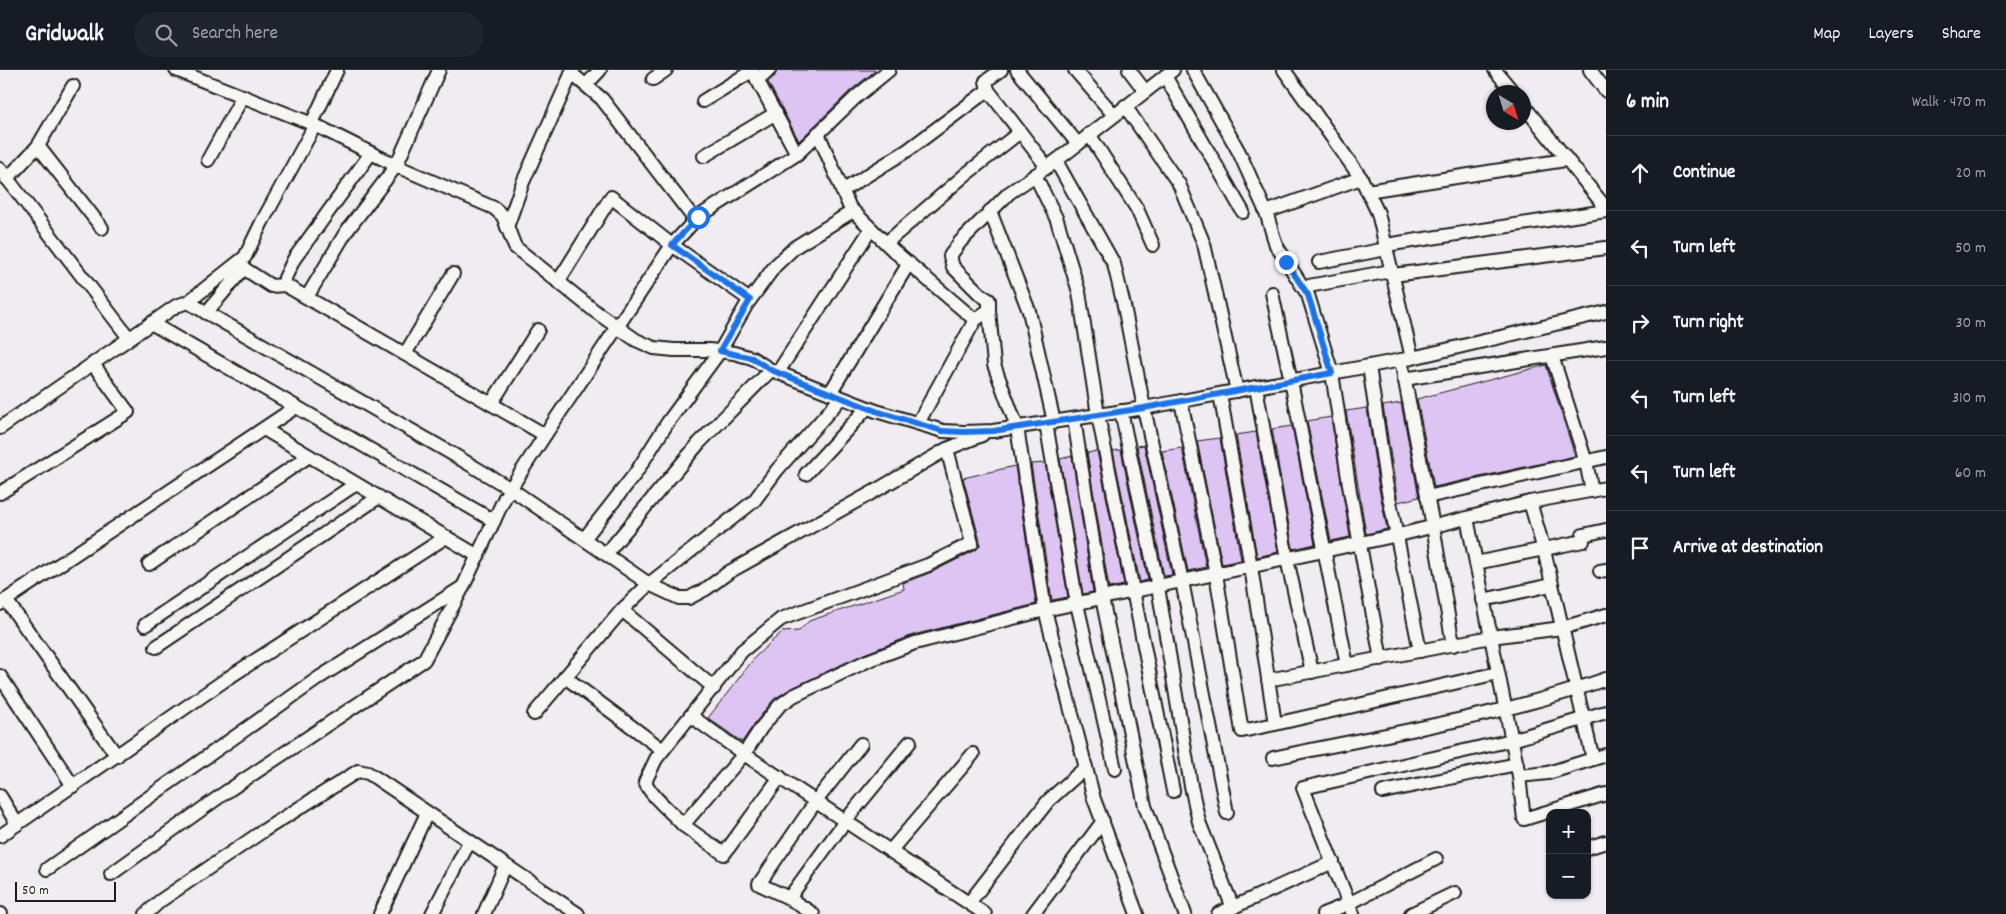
<!DOCTYPE html>
<html lang="en">
<head>
<meta charset="utf-8">
<style>
	:root { --surface:#171b24; --page:#20242c; --text:#f1f3f6; --muted:#9ea1a6; --line:#363941 }
	body { margin:0; font-family:Dekko,sans-serif; background:var(--page); color:var(--text) }
	.controls { position:absolute; right:15px; bottom:15px; display:grid; overflow:hidden; border-radius:10px; box-shadow:0 1px 4px #0004 }
	.controls button { width:45px; height:45px; display:grid; place-items:center; padding:0; border:0; border-bottom:1px solid var(--line); background:var(--surface); color:var(--text); font:25px sans-serif }
	.compass { position:absolute; left:1486px; top:15px; width:45px; height:45px; border-radius:50%; background:var(--surface); box-shadow:0 1px 4px #0004; rotate:142deg }
	.scale { position:absolute; left:15px; bottom:12px; width:101px; box-sizing:border-box; padding-left:5px; border:2px solid #1c1c1c; border-top:0; font-size:14px; line-height:18px; white-space:nowrap; color:#1c1c1c; -webkit-text-stroke:4px #f6f6f2; paint-order:stroke }
	.stop { position:absolute; width:15px; height:15px; margin:-11px; border:4px solid #1a73e8; border-radius:50%; background:#fff }
	.stop.end { background:#1a73e8; border-color:#fff; box-shadow:0 1px 5px #0008 }
	.list { margin:0; padding:0; list-style:none }
	h2 { display:flex; justify-content:space-between; align-items:center; height:65px; margin:0; padding:0 20px; font-size:21px }
	h2 small { font-size:16px; font-weight:400; color:var(--muted) }
	.list li { display:grid; grid-template-columns:32px 1fr auto; gap:15px; align-items:center; box-sizing:border-box; height:75px; padding:0 20px; border-top:1px solid var(--line) }
	.list b { display:block; font-size:19px; white-space:nowrap }
	.list em { font-size:16px; font-style:normal; color:var(--muted) }
	.icon { flex:none; width:28px; height:28px; fill:none; stroke:currentColor; stroke-width:2; stroke-linecap:round; stroke-linejoin:round }
	.map { position:relative; flex:none; width:1606px; height:844px; overflow:hidden }
	header { display:flex; align-items:center; gap:30px; box-sizing:border-box; height:70px; padding:0 25px; background:var(--surface); border-bottom:1px solid var(--line) }
	header strong { font-size:24px }
	nav { display:flex; gap:28px; margin-inline-start:auto; font-size:18px }
	.search { width:350px; height:45px; background:var(--page); display:flex; align-items:center; gap:12px; box-sizing:border-box; padding:0 18px; border-radius:28px; color:var(--muted); font-size:19px }
	main { display:flex }
	aside { flex:1; background:var(--surface) }
	.map>svg:first-child { display:block }
	.building { fill:#dec4f3; stroke:#1c1c1c }
	.lines { fill:none; stroke-linecap:round; stroke-linejoin:round }
	.street-casing { stroke:#1c1c1c; stroke-width:16 }
	.street { stroke:#f6f6f2; stroke-width:12 }
	.route { stroke:#1a73e8; stroke-width:6 }
</style>
</head>
<body>
<header>
<strong>Gridwalk</strong>
<div class="search"><svg class="icon" aria-label="search" viewBox="0 0 24 24"><circle cx="10" cy="10" r="6"/><path d="M15 15l6 6"/></svg>Search here</div>
<nav><a>Map</a><a>Layers</a><a>Share</a></nav>
</header>
<main>
<div class="map">
<svg width="1606" height="844" viewBox="0 0 1606 844">
	<rect width="100%" height="100%" fill="#f1ecf2"/>
	<filter id="ink" filterUnits="userSpaceOnUse"><feTurbulence type="fractalNoise" baseFrequency=".02" numOctaves="2"/><feDisplacementMap in="SourceGraphic" scale="10" xChannelSelector="R" yChannelSelector="G"/><feConvolveMatrix kernelMatrix="1 2 1 2 8 2 1 2 1" color-interpolation-filters="sRGB"/></filter>
	<g filter="url(#ink)">
		<g class="building">
			<polygon points="777,0 876,0 850,21 799,71 768,12 775,6"/>
			<polygon points="1546,295 1575,386 1434,417 1417,329"/>
			<polygon points="1401,333 1419,427 1398,432 1383,336"/>
			<polygon points="1367,338 1378,413 1387,459 1366,464 1346,341"/>
			<polygon points="1331,347 1350,467 1331,471 1307,351"/>
			<polygon points="1292,356 1315,474 1293,479 1272,359"/>
			<polygon points="1256,362 1278,482 1257,487 1236,365"/>
			<polygon points="1220,368 1241,490 1222,494 1197,371"/>
			<polygon points="1144,375 1172,505 1164,506 1137,376"/>
			<polygon points="1182,378 1206,497 1188,501 1162,381"/>
			<polygon points="1121,380 1148,510 1140,512 1113,381"/>
			<polygon points="1097,381 1124,515 1109,518 1087,383"/>
			<polygon points="1072,386 1093,522 1083,524 1060,389"/>
			<polygon points="1045,393 1068,527 1052,530 1031,394"/>
			<polygon points="1015,396 1036,534 913,565 864,584 790,619 774,629 755,653 742,672 708,648 756,586 782,562 799,561 809,551 904,519 903,513 932,502 976,480 980,475 980,471 963,408"/>
		</g>
		<g class="lines">
			<defs>
				<g id="street">
					<polyline points="176,0 315,55 401,98 494,138 503,146 515,177 596,242 636,270 654,278 674,280 709,280 734,283 752,288 771,300 876,341 943,361 964,362 993,361 1144,338 1412,288 1606,242"/>
					<polyline points="752,0 797,84"/>
					<polyline points="1001,0 986,11 988,20 1047,97"/>
					<polyline points="1017,0 1078,74"/>
					<polyline points="1075,0 1114,45"/>
					<polyline points="1129,0 1145,21"/>
					<polyline points="1193,0 1239,82 1266,142 1276,175 1308,225 1332,303 1350,421 1381,589"/>
					<polyline points="1284,0 1361,108 1378,143 1412,288"/>
					<polyline points="1495,0 1513,22"/>
					<polyline points="1590,0 1606,21"/>
					<polyline points="571,3 602,29 695,150"/>
					<polyline points="1165,6 1243,142"/>
					<polyline points="653,9 666,0"/>
					<polyline points="757,10 769,0"/>
					<polyline points="586,15 600,0"/>
					<polyline points="703,31 752,1"/>
					<polyline points="1125,36 1179,114 1204,174 1237,321"/>
					<polyline points="1524,36 1606,138"/>
					<polyline points="312,53 337,0"/>
					<polyline points="818,63 850,138 894,181 975,250"/>
					<polyline points="1089,64 1137,139 1153,175"/>
					<polyline points="38,76 102,158"/>
					<polyline points="371,83 294,189 285,208 285,215 545,365"/>
					<polyline points="704,86 776,43"/>
					<polyline points="208,90 243,26"/>
					<polyline points="1056,91 1114,194 1124,236 1144,338 1182,511 1227,743"/>
					<polyline points="0,99 129,268"/>
					<polyline points="1035,105 1057,150 1079,222 1098,345 1173,721"/>
					<polyline points="7,109 38,76 73,16"/>
					<polyline points="842,121 908,80 988,20"/>
					<polyline points="1367,121 1565,90"/>
					<polyline points="990,141 1029,241 1054,352"/>
					<polyline points="1266,142 1361,108"/>
					<polyline points="507,157 523,112 573,0"/>
					<polyline points="886,173 965,105 1020,62"/>
					<polyline points="1386,175 1606,141"/>
					<polyline points="1319,192 1386,179"/>
					<polyline points="237,194 271,216 285,215"/>
					<polyline points="1393,205 1606,178"/>
					<polyline points="558,212 611,127 672,175 750,230"/>
					<polyline points="1303,217 1391,201"/>
					<polyline points="1272,223 1291,311 1347,595"/>
					<polyline points="307,227 346,162 396,96 439,0"/>
					<polyline points="188,232 245,187 262,152 315,55"/>
					<polyline points="989,240 994,295 1017,357 1045,540 1094,729 1137,844"/>
					<polyline points="206,243 244,198"/>
					<polyline points="151,253 494,451"/>
					<polyline points="405,284 453,204"/>
					<polyline points="1552,286 1586,392 1592,421"/>
					<polyline points="1401,290 1433,456 1453,575"/>
					<polyline points="1369,296 1386,412 1420,581"/>
					<polyline points="778,302 871,159"/>
					<polyline points="1404,309 1606,277"/>
					<polyline points="1256,317 1287,489 1312,602"/>
					<polyline points="830,323 909,193"/>
					<polyline points="1220,324 1251,497 1275,654 1498,603"/>
					<polyline points="1181,331 1216,504 1242,661 1275,654"/>
					<polyline points="491,334 538,260"/>
					<polyline points="1121,341 1158,517 1191,716 1199,752 1233,838"/>
					<polyline points="1074,349 1102,528 1145,736 1185,844"/>
					<polyline points="918,353 975,250 989,240 989,230 981,225 953,197 950,186 960,172 1009,123 1056,91 1173,0"/>
					<polyline points="1046,353 1077,534 1115,699"/>
					<polyline points="0,358 176,236 188,232 449,382 511,419 649,514 679,528 689,528 706,519 729,502 875,421 947,379 982,365"/>
					<polyline points="264,359 478,486"/>
					<polyline points="806,404 867,338"/>
					<polyline points="0,423 128,342 93,294"/>
					<polyline points="1427,427 1606,387"/>
					<polyline points="1530,432 1544,480 1593,689"/>
					<polyline points="1467,448 1519,706 1524,749 1606,724"/>
					<polyline points="584,469 635,404 668,352 720,281 747,234 775,196 795,177 853,141"/>
					<polyline points="606,484 699,373 771,300"/>
					<polyline points="1476,493 1583,471 1583,465 1606,460"/>
					<polyline points="149,494 309,386"/>
					<polyline points="1600,501 1606,500"/>
					<polyline points="6,530 117,686"/>
					<polyline points="1483,530 1551,515"/>
					<polyline points="0,534 296,337"/>
					<polyline points="622,540 714,618"/>
					<polyline points="145,555 356,414"/>
					<polyline points="156,577 379,427"/>
					<polyline points="0,606 73,716"/>
					<polyline points="565,607 663,680"/>
					<polyline points="1268,610 1491,567 1562,558 1606,545"/>
					<polyline points="534,644 622,540 649,514 754,431 777,400 841,328"/>
					<polyline points="691,646 744,684 985,844"/>
					<path d="M1273,688c111,-24 226,-41 333,-79"/>
					<polyline points="1519,706 1548,703 1606,685"/>
					<polyline points="780,707 724,784 683,755 744,684 761,658 779,636 793,626 867,591 915,573 1045,540 1403,464 1530,432 1606,418"/>
					<polyline points="1383,722 1517,694"/>
					<polyline points="0,726 17,754"/>
					<path d="M683,755c-12,-14 -30,-26 -38,-43l11,-23 86,-108 39,-32 147,-54 44,-22 -25,-94"/>
					<polyline points="0,766 228,608 446,467"/>
					<polyline points="1587,778 1606,772"/>
					<polyline points="891,780 973,684"/>
					<polyline points="47,799 320,607 461,518"/>
					<polyline points="111,804 226,722 424,590 463,517 505,427 545,365 672,175 698,147 797,84 856,27 889,0"/>
					<polyline points="789,828 846,750 910,672"/>
					<polyline points="969,833 1048,731 1086,697"/>
					<polyline points="0,844 1,844"/>
					<polyline points="146,844 160,831 263,761 358,701 368,703 376,708 578,844"/>
					<polyline points="380,844 427,743"/>
					<polyline points="432,844 469,772"/>
					<polyline points="484,844 505,796"/>
					<polyline points="813,844 789,828 759,814 816,731 861,674"/>
					<polyline points="1033,844 1103,751"/>
					<polyline points="1218,844 1333,792"/>
					<polyline points="1323,844 1348,834 1436,789"/>
					<polyline points="1353,844 1303,718 1512,670 1606,642"/>
					<polyline points="1411,844 1455,823"/>
				</g>
			</defs>
			<use href="#street" class="street-casing"/>
			<use href="#street" class="street"/>
		</g>
	</g>
	<g class="lines" filter="url(#ink)">
		<polyline class="route" points="698,147 672,175 750,230 720,281 752,288 771,300 876,341 942,361 964,362 993,361 1144,338 1332,303 1308,225 1286,192"/>
	</g>
</svg>
<div class="controls">
<button>+</button>
<button>−</button>
</div>
<svg class="compass" viewBox="-18 -18 36 36"><path d="M0-13l5 13h-10z" fill="#e53935"/><path d="M0 13l5-13h-10z" fill="#9ea1a6"/></svg>
<div class="scale">50 m</div>
<div class="stop" style="left:698px;top:147px"></div>
<div class="stop end" style="left:1286px;top:192px"></div>
</div>
<aside>
<h2>6 min<small>Walk · 470 m</small></h2>
<ul class="list">
<li><svg class="icon" aria-label="ahead" viewBox="0 0 24 24"><path d="M12 20V5M6 11l6-6 6 6"/></svg><div><b>Continue</b></div><em>20 m</em></li>
<li><svg class="icon" aria-label="left" viewBox="0 0 24 24"><path d="M17 20v-9H6M10 6l-5 5 5 5"/></svg><div><b>Turn left</b></div><em>50 m</em></li>
<li><svg class="icon" aria-label="right" viewBox="0 0 24 24"><path d="M7 20v-9h11M14 6l5 5-5 5"/></svg><div><b>Turn right</b></div><em>30 m</em></li>
<li><svg class="icon" aria-label="left" viewBox="0 0 24 24"><path d="M17 20v-9H6M10 6l-5 5 5 5"/></svg><div><b>Turn left</b></div><em>310 m</em></li>
<li><svg class="icon" aria-label="left" viewBox="0 0 24 24"><path d="M17 20v-9H6M10 6l-5 5 5 5"/></svg><div><b>Turn left</b></div><em>60 m</em></li>
<li><svg class="icon" aria-label="arrive" viewBox="0 0 24 24"><path d="M6 21V4h12l-3 4 3 4H6"/></svg><div><b>Arrive at destination</b></div></li>
</ul>
</aside>
</main>
</body>
</html>
